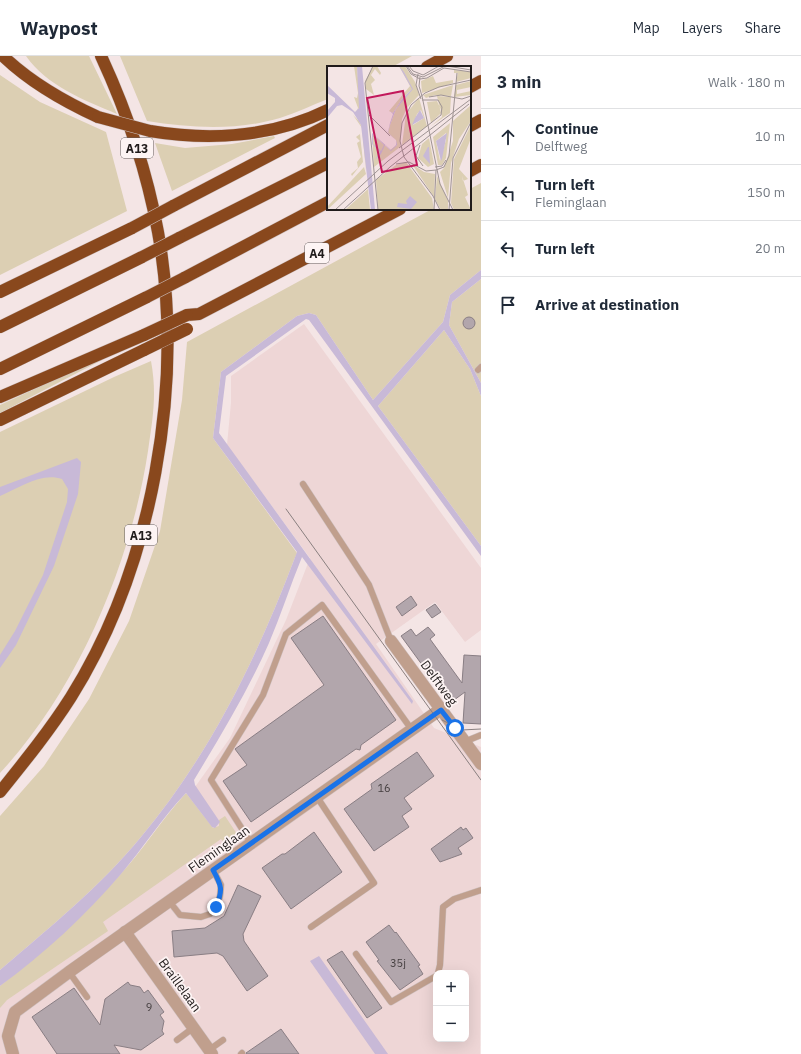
<!DOCTYPE html>
<html lang="en">
<head>
<meta charset="utf-8">
<style>
	:root { --surface:#fff; --page:#f6f6f7; --text:#1f2937; --muted:#747a83; --line:#e0e1e3 }
	body { margin:0; font-family:"IBM Plex Sans",sans-serif; background:var(--page); color:var(--text) }
	.controls { position:absolute; right:12px; bottom:12px; display:grid; overflow:hidden; border-radius:8px; box-shadow:0 4px 16px #0002 }
	.controls button { width:36px; height:36px; display:grid; place-items:center; padding:0; border:0; border-bottom:1px solid var(--line); background:var(--surface); color:var(--text); font:20px sans-serif }
	.stop { position:absolute; width:12px; height:12px; margin:-9px; border:3px solid #1a73e8; border-radius:50%; background:#fff }
	.stop.end { background:#1a73e8; border-color:#fff; box-shadow:0 1px 4px #0008 }
	.list { margin:0; padding:0; list-style:none }
	h2 { display:flex; justify-content:space-between; align-items:center; height:52px; margin:0; padding:0 16px; font-size:17px }
	h2 small { font-size:13px; font-weight:400; color:var(--muted) }
	.list li { display:grid; grid-template-columns:26px 1fr auto; gap:12px; align-items:center; box-sizing:border-box; height:56px; padding:0 16px; border-top:1px solid var(--line) }
	.list b { display:block; font-size:15px; white-space:nowrap }
	.list p { margin:0; font-size:13px; white-space:nowrap; color:var(--muted) }
	.list em { font-size:13px; font-style:normal; color:var(--muted) }
	.icon { flex:none; width:22px; height:22px; fill:none; stroke:currentColor; stroke-width:2; stroke-linecap:round; stroke-linejoin:round }
	.map { position:relative; flex:none; width:481px; height:998px; overflow:hidden }
	header { display:flex; align-items:center; gap:24px; box-sizing:border-box; height:56px; padding:0 20px; background:var(--surface); border-bottom:1px solid var(--line) }
	header strong { font-size:19px }
	nav { display:flex; gap:22px; margin-inline-start:auto; font-size:14px }
	main { display:flex }
	aside { flex:1; background:var(--surface) }
	.map>svg:first-child { display:block }
	.built { fill:#eed6d6; fill-rule:evenodd }
	.green { fill:#dccfb3 }
	.water { fill:#c8b9d7 }
	.building { fill:#b2a6ac; stroke:#897e84 }
	.lines { fill:none; stroke-linecap:round; stroke-linejoin:round }
	.service-casing { stroke:#cec1c1; stroke-width:7 }
	.minor-casing { stroke:#cec1c1; stroke-width:13 }
	.motorway-casing { stroke:#cec1c1; stroke-width:13 }
	.service { stroke:#c09f8d; stroke-width:6 }
	.minor { stroke:#c09f8d; stroke-width:12 }
	.motorway { stroke:#89481d; stroke-width:12 }
	.tram { stroke:#8a8080; stroke-width:1 }
	.motorway-bridge-casing { stroke:#cec1c1; stroke-width:13; stroke-linecap:butt }
	.motorway-bridge { stroke:#89481d; stroke-width:12 }
	.route { stroke:#1a73e8; stroke-width:5 }
	.labels { text-anchor:middle; dominant-baseline:central; stroke-width:3.5; stroke-linejoin:round; paint-order:stroke }
	.number-label { font-size:11px; fill:#443e3f }
	.shield { fill:#fdf4f4; stroke:#625c5c; stroke-width:1 }
	.shield-label { font-size:12px; font-weight:bold; fill:#201b1b }
	.street-label { font-size:13px; fill:#201b1b; stroke:#fdf4f4 }
	.inset-road { fill:none; stroke:#9f9494; stroke-width:1 }
	.view { fill:#c2185b; fill-opacity:0.15; stroke:#c2185b; stroke-width:2 }
	.inset-edge { fill:none; stroke:#201b1b; stroke-width:2 }
</style>
</head>
<body>
<header>
<strong>Waypost</strong>
<nav><a>Map</a><a>Layers</a><a>Share</a></nav>
</header>
<main>
<div class="map">
<svg width="481" height="998" viewBox="0 0 481 998">
	<rect width="100%" height="100%" fill="#f4e5e5"/>
	<path class="built" d="M304,268l177,244v62l-16,12 -30,-40 -59,42 58,84 47,19 -1,307h-480v-68l160,-150 70,-98 56,-118 24,-62 -83,-113 4,-42v-27zM436,917h30v66h-30z"/>
	<g class="green">
		<path d="M26,0h63l28,58c-33,-14 -70,-28 -91,-58z"/>
		<path d="M120,0h292l-20,11h-64v32c-16,6 -32,14 -48,19 -44,13 -89,10 -133,3z"/>
		<polygon points="0,19 40,46 106,76 127,155 0,219"/>
		<polygon points="274,80 275,82 172,135 155,87 185,92 232,88"/>
		<path d="M481,127v87l-31,25 -7,27 -70,78 -57,-85 -7,-2 -12,3 -76,56 -8,66 84,115 -3,7c-38,100 -84,194 -153,277 -41,50 -92,91 -141,133v-154l44,-50 45,-67 40,-78 31,-90 22,-131 5,-58 245,-133h38v-20z"/>
		<polygon points="481,223 481,327 449,269 452,246"/>
		<polygon points="444,274 470,313 481,340 481,490 378,350"/>
		<polygon points="100,303 102,304 0,357 0,349"/>
		<path d="M151,305c6,33 2,56 -3,90 -17,112 -70,238 -148,322v-341l114,-55z"/>
		<path d="M186,737l27,35 6,-2v-6l6,-4 12,18v7l-7,9 -9,-11 -118,83 5,9 -101,69 -7,8v-22c43,-34 83,-70 119,-110 24,-26 43,-57 67,-83z"/>
	</g>
	<g class="water">
		<path d="M481,214v9l-29,23 -3,23 32,58v13l-11,-27 -26,-39 -66,76 103,140v10l-172,-236 -3,-1 -80,57 -7,57 194,268 -1,3 -110,-147c-12,29 -21,58 -33,86 -21,48 -48,92 -75,137l1,5 25,37 -5,6 -3,-1 -26,-34c-24,25 -43,55 -65,81 -35,41 -77,80 -121,112v-16c49,-42 100,-83 141,-133 69,-83 115,-177 153,-277l3,-8 -84,-114 8,-66 76,-56 12,-3 7,2 57,85 70,-78 7,-27z"/>
		<path d="M77,402l4,4 -3,32 -24,72 -38,79 -16,23v-13l15,-24 28,-56 24,-73 1,-13 -6,-10c-21,-7 -43,9 -62,17v-9z"/>
		<polygon points="319,900 388,998 375,998 310,905"/>
	</g>
	<g class="building">
		<circle cx="469" cy="267" r="6"/>
		<polygon points="411,540 417,549 402,560 396,551"/>
		<polygon points="435,548 441,556 432,562 426,554"/>
		<polygon points="323,560 396,664 361,689 360,694 356,693 251,766 223,725 247,709 235,693 324,629 291,582"/>
		<polygon points="428,571 435,579 430,583 462,627 464,599 481,600 481,668 463,667 465,636 450,647 401,580 411,573 416,580"/>
		<polygon points="417,696 434,720 404,742 412,753 402,760 409,771 374,795 344,753 372,733 371,728"/>
		<polygon points="461,771 463,774 466,772 473,782 458,792 462,798 440,806 431,793"/>
		<polygon points="314,776 342,816 291,853 262,812 282,798 285,798"/>
		<polygon points="238,829 261,840 243,878 244,885 268,920 247,935 223,900 217,897 174,901 172,875 205,872 224,860"/>
		<polygon points="389,869 395,877 396,876 420,909 418,910 423,918 400,934 377,905 379,904 366,886"/>
		<polygon points="342,895 382,952 367,962 327,904"/>
		<polygon points="128,926 130,929 140,931 144,937 148,934 164,956 160,959 164,965 162,975 164,978 141,994 114,989 120,998 57,998 32,961 74,932 100,969 105,943"/>
		<polygon points="281,973 299,998 246,998 246,997"/>
	</g>
	<g class="lines">
		<defs>
			<g id="service">
				<polyline points="478,314 481,311"/>
				<polyline points="303,428 369,529 391,585"/>
				<polyline points="464,686 481,679"/>
				<polyline points="251,787 211,724 263,639 286,578 322,549 412,674"/>
				<polyline points="169,845 180,859 201,861 210,858 216,851 220,840 221,829 213,814"/>
				<polyline points="311,871 374,827 317,741"/>
				<polyline points="356,898 391,946 436,920"/>
				<polyline points="69,916 87,941"/>
				<polyline points="438,917 440,909 443,851 454,843 481,834"/>
				<polyline points="177,984 193,972"/>
				<polyline points="209,994 223,984"/>
				<polyline points="241,998 242,997"/>
			</g>
			<g id="minor">
				<polyline points="391,585 481,708"/>
				<polyline points="125,876 212,998"/>
				<polyline points="13,998 8,980 15,956 69,916 441,653"/>
			</g>
			<g id="motorway">
				<path d="M3,0c28,27 60,45 95,61"/>
				<polyline points="427,11 447,0"/>
				<polyline points="470,31 481,25"/>
				<polyline points="470,70 481,64"/>
				<path d="M150,75c60,10 123,6 178,-21"/>
				<polyline points="470,115 481,109"/>
				<polyline points="173,150 328,69"/>
				<polyline points="179,182 328,107"/>
				<polyline points="184,222 328,146"/>
				<polyline points="0,236 132,172"/>
				<polyline points="187,259 199,258 400,153"/>
				<polyline points="0,271 142,201"/>
				<polyline points="0,313 147,241"/>
				<polyline points="0,341 144,279"/>
				<polyline points="0,364 144,294"/>
				<path d="M0,736c25,-31 50,-62 71,-95 82,-131 114,-313 87,-465 -11,-60 -31,-120 -57,-176"/>
			</g>
		</defs>
		<use href="#service" class="service-casing"/>
		<use href="#minor" class="minor-casing"/>
		<use href="#motorway" class="motorway-casing"/>
		<use href="#service" class="service"/>
		<use href="#minor" class="minor"/>
		<use href="#motorway" class="motorway"/>
		<g class="tram">
			<polyline points="286,453 481,724"/>
			<polyline points="442,664 462,674 481,673"/>
		</g>
		<defs>
			<g id="motorway-bridge">
				<polyline points="98,61 150,75"/>
				<polyline points="132,172 173,150"/>
				<polyline points="142,201 179,182"/>
				<polyline points="147,241 184,222"/>
				<polyline points="144,279 187,259"/>
				<polyline points="144,294 187,273"/>
			</g>
		</defs>
		<use href="#motorway-bridge" class="motorway-bridge-casing"/>
		<use href="#motorway-bridge" class="motorway-bridge"/>
	</g>
	<g class="lines">
		<path class="route" d="M216,851c7,-17 6,-21 -3,-37l228,-160 14,18"/>
	</g>
	<g class="labels">
		<g class="number-label">
			<text x="384" y="732">16</text>
			<text x="398" y="907">35j</text>
			<text x="149" y="951">9</text>
		</g>
		<g class="shield">
			<rect x="121" y="82" width="32" height="20" rx="3"/>
			<rect x="305" y="187" width="24" height="20" rx="3"/>
			<rect x="125" y="469" width="32" height="20" rx="3"/>
		</g>
		<g class="shield-label">
			<text x="137" y="92">A13</text>
			<text x="317" y="197">A4</text>
			<text x="141" y="479">A13</text>
		</g>
		<g class="street-label">
			<text transform="translate(439 627) rotate(54)">Delftweg</text>
			<text transform="translate(219 793) rotate(-35)">Fleminglaan</text>
			<text transform="translate(180 929) rotate(54)">Braillelaan</text>
		</g>
	</g>
	<g transform="translate(327 10)">
		<rect width="144" height="144" fill="#f4e5e5"/>
		<path d="M27,0l3,1 3,34 -1,7 -3,4 2,-4 -4,-11 3,1 1,-5zM46,0h4l4,7 -1,2 -5,-6 -4,6 4,5 -4,4 3,11 -8,-6 -1,-8zM72,0h6l10,16 4,13 -12,13 -5,11 -2,28 -26,20 -2,-33 18,16 7,-5 -1,-5 -8,-7 2,-8 6,-16 16,-20 -10,10 -9,14 -4,-2 21,-25zM127,4l17,2v6l-15,4 2,-9h-4zM106,10l3,7 17,-3v3l-31,10 -1,-12zM144,15v6l-14,3v4l14,-3v4l-17,2 2,-12zM126,19l-2,11 -16,-1 -9,3 -3,-3zM110,30l14,1 -1,16 -19,13 11,-9zM92,32l8,28 -25,19 4,-31zM94,44l3,8 -11,7 4,-11zM110,35l5,11 -11,11 -4,-21zM144,39v16l-12,18 -8,24 -3,35 -8,-26 4,-4 9,-27v-20zM26,49l6,6 5,10 2,41 -4,-44zM123,57l-4,35 -4,7h-4l-5,-28zM119,67v7l-6,21 -4,-20zM144,59v13l-12,31 9,10 -5,2 -1,-5 6,19 -3,2 6,13h-17l-3,-7 3,-44zM33,68l3,28 -11,14 -1,-2 7,-6 -1,-6 4,-5 -4,-14 3,-2 -4,-4zM102,72l5,26 -6,3 -10,-9 4,-14zM79,96l26,36 2,12h-56l-2,-30 20,-15zM85,98l12,8 11,2 -1,23zM37,101l2,7 -39,36v-3zM110,110l11,25v9h-7l-6,-11zM41,123l2,21h-25z" fill="#dccfb3" fill-rule="evenodd"/>
		<path d="M30,0h5l13,144h-4l-10,-85 -8,-13 -11,-7 -5,1 -10,12v-7l8,-9v-4l-8,-5v-8l28,27 4,-4zM72,0l5,6 9,17 -17,20 -6,16 -2,8 8,7 1,5 -6,6 -6,-6 -4,9 -6,6 5,-8 -8,-8v-11l19,17 5,-5v-5l-18,-17 10,9 2,-9 3,-9 -3,-3 3,2 9,-14 10,-10zM46,68l11,11 -3,6 -8,-7zM93,44l4,8 -12,7 3,-7zM120,67l-5,26 -1,2 -5,-20zM101,81h1l1,17 -7,-8zM83,130l7,6 -6,7 -14,-2 1,-4 9,1 -1,-3z" fill="#c8b9d7" fill-rule="evenodd"/>
		<path class="inset-road" d="M46,0l-8,17 13,127M79,0l5,8 9,5 7,-1 17,-10 27,4M80,0l6,8 10,3 22,-11M82,0l4,5 10,4 16,-9M120,0l24,4M91,8l-2,11 5,14M93,11l-1,9 3,10M95,30l18,88 13,26M102,31l12,-2 21,4 9,-3M42,49l21,21M93,79l-4,11 7,10M72,82l42,-33 1,-8 -4,-7h-16M69,98l13,-2 17,9 10,-1 -2,40M108,101l7,-1 4,-6M109,104l8,-3 5,-11 8,-83M8,144l53,-49 83,-62M16,144l47,-43 79,-63M113,144l-7,-14 -29,-39 -4,-16 2,-18 9,-18 14,-12 14,-6 32,-7M122,144l4,-52 18,-36"/>
		<path class="view" d="M76,25l14,74 -35,7 -15,-74z"/>
		<rect width="144" height="144" class="inset-edge"/>
	</g>
</svg>
<div class="controls">
<button>+</button>
<button>−</button>
</div>
<div class="stop" style="left:455px;top:672px"></div>
<div class="stop end" style="left:216px;top:851px"></div>
</div>
<aside>
<h2>3 min<small>Walk · 180 m</small></h2>
<ul class="list">
<li><svg class="icon" aria-label="ahead" viewBox="0 0 24 24"><path d="M12 20V5M6 11l6-6 6 6"/></svg><div><b>Continue</b><p>Delftweg</p></div><em>10 m</em></li>
<li><svg class="icon" aria-label="left" viewBox="0 0 24 24"><path d="M17 20v-9H6M10 6l-5 5 5 5"/></svg><div><b>Turn left</b><p>Fleminglaan</p></div><em>150 m</em></li>
<li><svg class="icon" aria-label="left" viewBox="0 0 24 24"><path d="M17 20v-9H6M10 6l-5 5 5 5"/></svg><div><b>Turn left</b></div><em>20 m</em></li>
<li><svg class="icon" aria-label="arrive" viewBox="0 0 24 24"><path d="M6 21V4h12l-3 4 3 4H6"/></svg><div><b>Arrive at destination</b></div></li>
</ul>
</aside>
</main>
</body>
</html>
